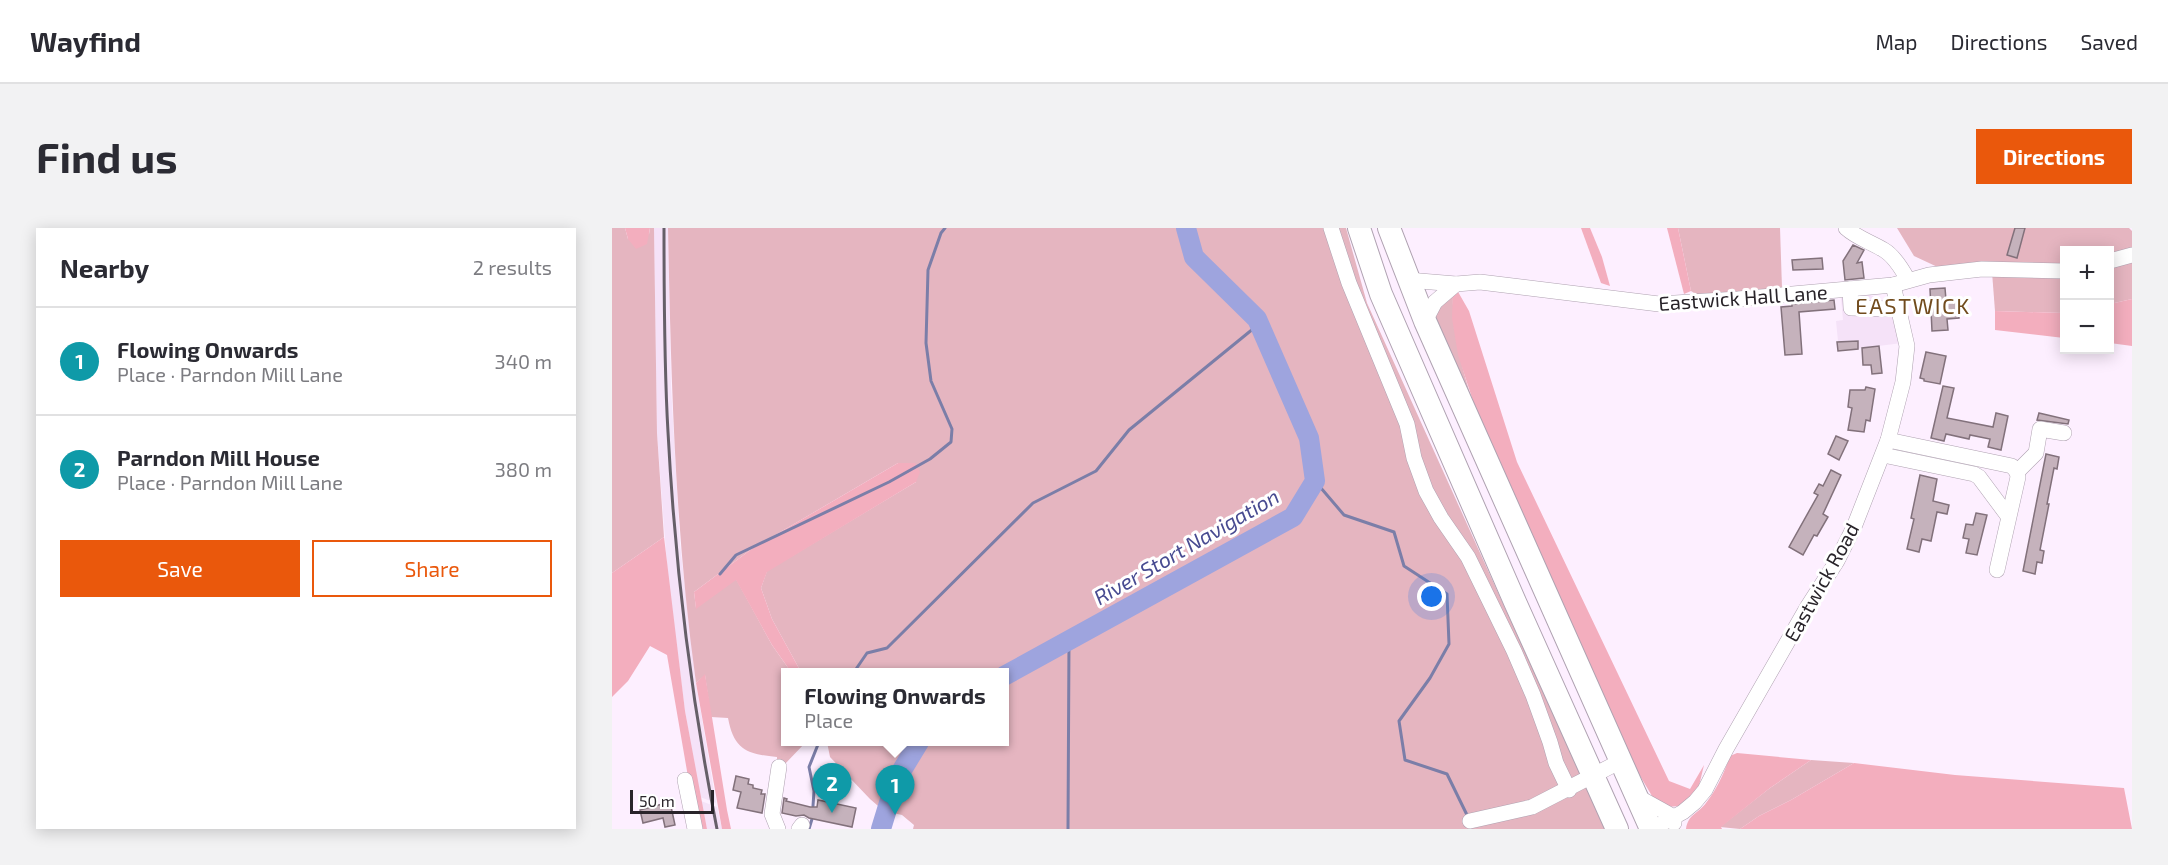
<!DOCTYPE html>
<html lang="en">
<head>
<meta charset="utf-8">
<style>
	:root { --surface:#fff; --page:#f2f2f3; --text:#2b2b33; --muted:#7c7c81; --line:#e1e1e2; --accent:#ea580c }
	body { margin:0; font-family:"Exo 2",sans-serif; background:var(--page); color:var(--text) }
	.controls { position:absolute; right:18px; top:18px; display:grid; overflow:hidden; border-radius:0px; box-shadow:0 3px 15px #0003 }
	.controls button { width:54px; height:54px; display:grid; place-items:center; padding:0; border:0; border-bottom:2px solid var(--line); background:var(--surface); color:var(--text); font:30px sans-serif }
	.scale { position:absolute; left:18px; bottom:15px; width:84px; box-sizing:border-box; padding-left:6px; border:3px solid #29242a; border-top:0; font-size:16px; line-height:21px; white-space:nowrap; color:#29242a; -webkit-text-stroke:4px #fff; paint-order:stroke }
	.you { position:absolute; left:820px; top:369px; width:21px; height:21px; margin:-15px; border:4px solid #fff; border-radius:50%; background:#1a73e8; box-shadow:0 0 0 9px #1a73e833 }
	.badge { display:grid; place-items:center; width:39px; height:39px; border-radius:50%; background:var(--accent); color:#fff; font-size:20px; font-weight:700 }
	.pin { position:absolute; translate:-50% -50px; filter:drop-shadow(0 2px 3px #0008) }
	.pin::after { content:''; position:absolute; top:32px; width:21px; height:18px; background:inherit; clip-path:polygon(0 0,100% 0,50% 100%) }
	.popup { position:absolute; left:169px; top:440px; width:228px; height:78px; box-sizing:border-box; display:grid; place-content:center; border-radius:0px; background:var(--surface); filter:drop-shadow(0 2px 4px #0005); font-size:20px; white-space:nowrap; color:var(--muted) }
	.popup b { font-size:22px; color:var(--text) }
	.popup::after { content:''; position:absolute; left:50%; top:100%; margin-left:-12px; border:12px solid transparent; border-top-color:var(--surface) }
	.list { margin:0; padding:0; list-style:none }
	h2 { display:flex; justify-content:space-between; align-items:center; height:78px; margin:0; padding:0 24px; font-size:26px }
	h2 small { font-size:20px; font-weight:400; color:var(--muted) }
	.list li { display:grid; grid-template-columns:39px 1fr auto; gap:18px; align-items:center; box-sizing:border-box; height:108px; padding:0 24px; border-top:2px solid var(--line) }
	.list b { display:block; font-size:22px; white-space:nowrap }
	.list p { margin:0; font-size:20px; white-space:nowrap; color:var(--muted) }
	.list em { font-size:20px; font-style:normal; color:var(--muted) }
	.actions { display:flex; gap:12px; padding:18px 24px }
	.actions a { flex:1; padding:14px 0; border:2px solid var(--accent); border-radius:0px; text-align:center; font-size:21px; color:var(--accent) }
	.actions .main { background:var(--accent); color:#fff }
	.map { position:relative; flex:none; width:1520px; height:601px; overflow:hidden; border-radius:0px }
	header { display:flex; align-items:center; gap:36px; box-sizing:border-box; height:84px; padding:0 30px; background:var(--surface); border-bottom:2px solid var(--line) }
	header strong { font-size:28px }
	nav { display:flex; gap:33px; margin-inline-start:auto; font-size:21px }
	.intro { display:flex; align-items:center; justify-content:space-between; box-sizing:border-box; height:144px; padding:0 36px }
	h1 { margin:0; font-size:42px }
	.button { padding:15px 27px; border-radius:0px; background:var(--accent); color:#fff; font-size:21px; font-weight:700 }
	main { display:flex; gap:36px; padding:0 36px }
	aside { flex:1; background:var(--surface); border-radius:0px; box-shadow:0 3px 15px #0003 }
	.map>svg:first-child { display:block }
	.built { fill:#f5e2f8 }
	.green { fill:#e5b5c0 }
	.forest { fill:#f3aebe }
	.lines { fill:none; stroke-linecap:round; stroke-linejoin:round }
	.stream { stroke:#7b7ea8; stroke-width:3 }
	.river { stroke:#9ea4de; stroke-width:20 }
	.building { fill:#c5b2bc; stroke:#82717b; stroke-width:1.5 }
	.minor-casing { stroke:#afa2b1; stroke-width:16 }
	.highway-casing { stroke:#afa2b1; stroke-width:24 }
	.minor { stroke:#fff; stroke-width:15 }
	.highway { stroke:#fff; stroke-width:22 }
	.rail { stroke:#665f68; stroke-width:3 }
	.labels { text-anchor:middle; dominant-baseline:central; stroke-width:6; stroke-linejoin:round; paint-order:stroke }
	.street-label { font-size:20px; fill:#29242a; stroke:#fff }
	.water-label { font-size:21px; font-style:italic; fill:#484b91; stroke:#fff }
	.quarter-label { font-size:22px; letter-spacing:1.5px; fill:#714b1d; stroke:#fff }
</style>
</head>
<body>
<header>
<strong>Wayfind</strong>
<nav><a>Map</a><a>Directions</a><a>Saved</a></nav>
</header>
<div class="intro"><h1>Find us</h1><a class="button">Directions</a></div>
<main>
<aside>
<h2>Nearby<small>2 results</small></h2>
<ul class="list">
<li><span class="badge" style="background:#0f9aa8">1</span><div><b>Flowing Onwards</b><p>Place · Parndon Mill Lane</p></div><em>340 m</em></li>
<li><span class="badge" style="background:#0f9aa8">2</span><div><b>Parndon Mill House</b><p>Place · Parndon Mill Lane</p></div><em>380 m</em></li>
</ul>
<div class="actions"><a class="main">Save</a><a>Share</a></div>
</aside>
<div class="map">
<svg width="1520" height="601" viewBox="0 0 1520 601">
	<rect width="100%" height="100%" fill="#fdefff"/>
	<g class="built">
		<polygon points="42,0 56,0 59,158 68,316 84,455 104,575 88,569 73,483 56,350 45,205"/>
		<polygon points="1256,66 1266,70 1274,79 1282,93 1290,115 1227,123 1224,93 1231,92 1229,70"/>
		<polygon points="89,573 105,579 110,601 95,601"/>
	</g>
	<g class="green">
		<polygon points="0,0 13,0 16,11 37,6 38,0 42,0 45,205 52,309 0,345"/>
		<path d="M56,0h678l21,75 238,526h-692l1,-4 -12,-10 -18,-4 -14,-12 -40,-42 -3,-15h177v-70h-203l-29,-53 -11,-31 6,-17 149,-89 -18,-19 -145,85 -59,44 2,16 40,-29 36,66 19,27h-5v70h20l-22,23 -7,-1v-7c-30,-3 -43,-7 -49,-39l-17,-1 -6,-42 -9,8c-21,-151 -25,-303 -28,-455z"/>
		<polygon points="1066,0 1168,0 1170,60 1087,68 1079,63"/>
		<polygon points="1285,0 1517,0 1520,3 1520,22 1498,27 1498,22 1452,22 1452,35 1379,36 1332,42 1302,28"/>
		<polygon points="1520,32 1520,71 1498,76 1498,37"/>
		<polygon points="1380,44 1452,45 1452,85 1383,83"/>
		<path d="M841,64c-2,55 19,106 36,158l-55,-130 6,-14z"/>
		<polygon points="1199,532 1242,535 1179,572 1147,588 1128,601 1108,599 1158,560"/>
	</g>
	<g class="forest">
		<polygon points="13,0 38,0 35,16 24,21 16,11"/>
		<polygon points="969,0 978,0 990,29 998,58 989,55"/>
		<polygon points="1055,0 1066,0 1079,63 1072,66"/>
		<polygon points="845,62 857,83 905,234 1057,553 1078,561 1092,537 1086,562 1068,578 1054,579 1043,573 1018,531 877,222 846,127 840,90 841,64"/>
		<polygon points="1520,71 1520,118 1498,115 1498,76"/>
		<polygon points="1383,83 1452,85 1452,110 1383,102"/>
		<polygon points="286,235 303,235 308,244 304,254 155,344 149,360 160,391 189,444 179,444 160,417 124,352 84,381 82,364 141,320"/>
		<polygon points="52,309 73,483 95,601 85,601 55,427 38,418 16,453 0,469 0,345"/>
		<polygon points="93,446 115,582 119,601 110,601 84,455"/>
		<path d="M1125,525l74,7 -41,28 -49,39 1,2h-36c2,-15 13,-16 20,-26 11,-14 18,-30 24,-47z"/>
		<polygon points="1242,535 1343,547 1512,560 1520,601 1128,601 1147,588 1179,572"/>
	</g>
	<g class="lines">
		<g class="stream">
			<polyline points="703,253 732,287 782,304 792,338 835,366 837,416 818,450 787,493 793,532 835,546 856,589"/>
			<polyline points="108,346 124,327 277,254 318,231 339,214 340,201 319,153 314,115 316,42 329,5 333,0"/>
			<polyline points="242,444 255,425 275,420 421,275 484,243 517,202 647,96"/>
			<polyline points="201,578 202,563 197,539 207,514"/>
			<polyline points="197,601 200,591"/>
			<polyline points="456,601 457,412"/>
		</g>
		<g class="river">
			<polyline points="392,448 681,289 703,253 697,210 645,91 582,29 574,0"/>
			<polyline points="269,601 284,552 307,514"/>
		</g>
	</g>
	<g class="building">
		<polygon points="1403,0 1413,0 1405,30 1395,27"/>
		<polygon points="1241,17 1252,22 1245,35 1250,34 1252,50 1233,52 1231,33"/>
		<polygon points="1210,30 1211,41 1181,42 1180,32"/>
		<polygon points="1333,60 1334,72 1346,71 1347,90 1335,91 1336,102 1320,103 1318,61"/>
		<polygon points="1222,72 1223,81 1187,84 1190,126 1173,127 1169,79 1180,78 1180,76"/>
		<polygon points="1246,113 1246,121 1226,123 1225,114"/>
		<polygon points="1267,118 1270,145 1260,146 1259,137 1251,137 1250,120"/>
		<polygon points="1314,124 1334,128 1328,156 1312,153 1312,151 1308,150"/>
		<polygon points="1331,158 1342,160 1335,190 1381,199 1384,185 1396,188 1389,222 1376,219 1378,211 1358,207 1357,211 1334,206 1332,213 1319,210"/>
		<polygon points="1254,159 1263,161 1258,193 1254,192 1252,204 1236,202 1240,180 1236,179 1238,162 1253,162"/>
		<polygon points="1427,185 1457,192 1456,196 1425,192"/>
		<polygon points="1224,208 1236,213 1227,232 1216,226"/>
		<polygon points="1434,226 1447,229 1445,241 1442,240 1435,276 1437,276 1428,322 1432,323 1430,335 1425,334 1423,346 1411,343"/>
		<polygon points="1219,242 1229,247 1211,286 1216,289 1205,308 1202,307 1191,327 1177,319 1206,267 1202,265 1207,256 1211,258"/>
		<polygon points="1308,247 1325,251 1321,273 1337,277 1335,286 1325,284 1319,313 1310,311 1307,324 1295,321 1302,291 1299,290"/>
		<polygon points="1364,285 1375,287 1365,327 1354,325 1357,311 1351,310 1354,296 1361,297"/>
		<polygon points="124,548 137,551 136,556 141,557 141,560 150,562 149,566 153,566 150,585 125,580 129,564 121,562"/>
		<polygon points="172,570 175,571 174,573 198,579 205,579 206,572 244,580 240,599 197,590 192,587 184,588 170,585"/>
		<polygon points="58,574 63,597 53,599 51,590 31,595 28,582"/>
	</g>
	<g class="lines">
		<defs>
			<g id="minor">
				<polyline points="719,0 737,55 795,196 802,230 814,263 829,290 856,329 902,423 921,467 938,514 944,535 957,562"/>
				<path d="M1234,0c11,10 25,14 38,22 10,6 18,19 24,30"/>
				<polyline points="1498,33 1520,27"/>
				<polyline points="796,52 844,56 868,54 1047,76 1126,71 1281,57 1317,47 1370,41 1452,43"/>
				<polyline points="1238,61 1239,80 1286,81"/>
				<polyline points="813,93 823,74 844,56"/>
				<polyline points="1276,212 1400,238 1405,244 1406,249 1385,342"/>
				<polyline points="1271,227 1362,246 1367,249 1396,288"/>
				<polyline points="1405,244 1424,225 1428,201 1452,205"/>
				<polyline points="73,552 83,601"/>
				<polyline points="1026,569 1062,589 1062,595"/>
				<polyline points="858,593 920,579 1009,533"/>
				<polyline points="166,601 160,586 167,539"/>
				<polyline points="187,601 190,597"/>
				<polyline points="1040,601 1071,584 1083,574 1093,562 1114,521 1196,378 1225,333 1242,299 1276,212 1291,154 1295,118 1281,57"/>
			</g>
			<g id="highway">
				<polyline points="747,0 769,66 903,374 1005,601"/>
				<polyline points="777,0 813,93 1039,601"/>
			</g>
		</defs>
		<use href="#minor" class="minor-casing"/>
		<use href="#highway" class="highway-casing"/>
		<use href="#minor" class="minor"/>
		<use href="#highway" class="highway"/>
		<path class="rail" d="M52,0c0,68 0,136 4,204 7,134 23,266 49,397"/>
	</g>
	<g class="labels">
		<g class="street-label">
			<text transform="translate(1131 69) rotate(-4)">Eastwick Hall Lane</text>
			<text transform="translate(1209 354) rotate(-61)">Eastwick Road</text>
		</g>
		<g class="water-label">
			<text transform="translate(574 318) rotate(-30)">River Stort Navigation</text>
		</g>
		<g class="quarter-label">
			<text x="1301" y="77">EASTWICK</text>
		</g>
	</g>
</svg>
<div class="controls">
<button>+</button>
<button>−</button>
</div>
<div class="scale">50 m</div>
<div class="you"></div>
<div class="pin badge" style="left:283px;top:587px;background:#0f9aa8">1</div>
<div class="popup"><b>Flowing Onwards</b>Place</div>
<div class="pin badge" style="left:220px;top:585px;background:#0f9aa8">2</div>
</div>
</main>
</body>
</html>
